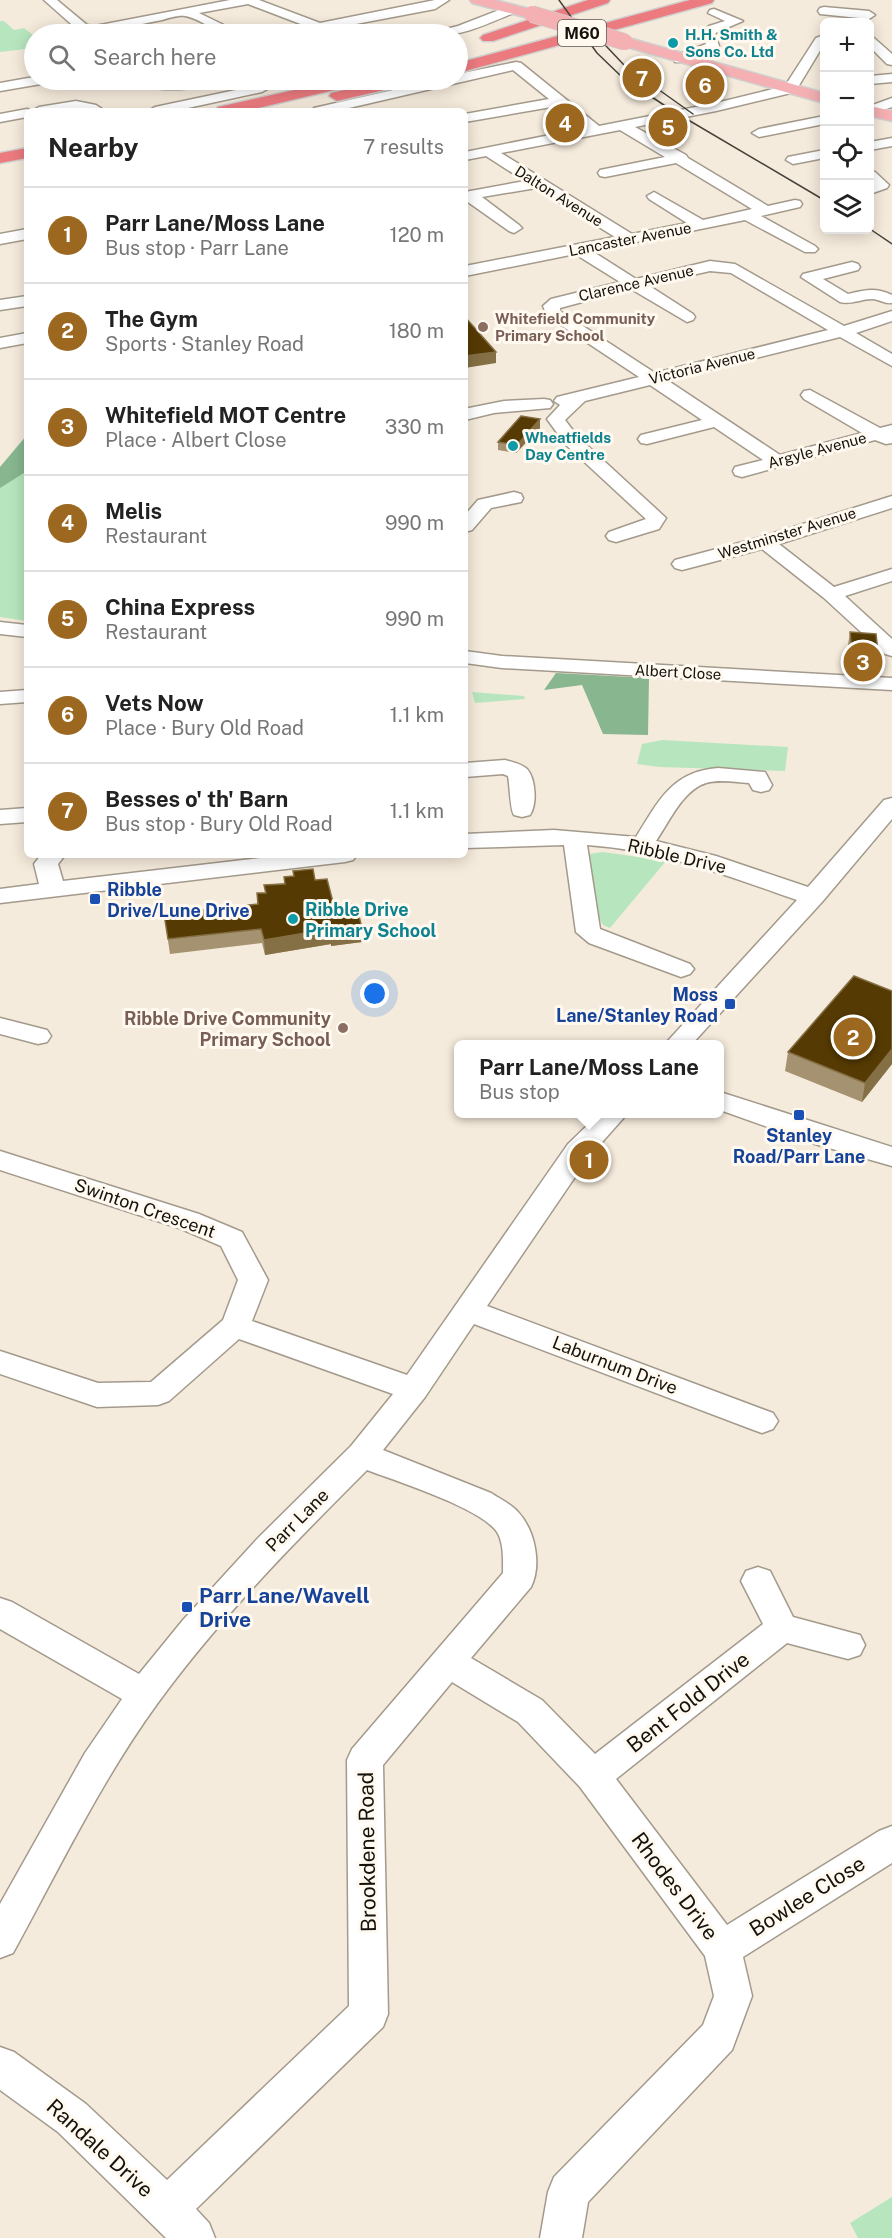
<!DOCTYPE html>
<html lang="en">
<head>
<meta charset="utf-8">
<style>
	:root { --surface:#fff; --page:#f2f2f2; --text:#222; --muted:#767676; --line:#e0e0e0; --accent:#9c671f }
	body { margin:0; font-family:"Public Sans",sans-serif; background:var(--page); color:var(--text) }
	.controls { position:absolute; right:18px; top:18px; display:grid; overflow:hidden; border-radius:9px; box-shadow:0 3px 15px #0003 }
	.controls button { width:54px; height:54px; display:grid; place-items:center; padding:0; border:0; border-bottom:2px solid var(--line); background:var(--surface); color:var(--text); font:30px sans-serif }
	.you { position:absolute; left:375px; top:994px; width:21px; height:21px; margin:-15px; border:4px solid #fff; border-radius:50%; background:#1a73e8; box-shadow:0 0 0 9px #1a73e833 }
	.badge { display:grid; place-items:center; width:39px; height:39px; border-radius:50%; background:var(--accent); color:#fff; font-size:20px; font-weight:700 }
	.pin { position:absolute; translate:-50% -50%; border:3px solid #fff; box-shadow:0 2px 6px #0006 }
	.popup { position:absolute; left:454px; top:1040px; width:270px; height:78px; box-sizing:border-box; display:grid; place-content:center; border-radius:9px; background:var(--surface); filter:drop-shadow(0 2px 4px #0005); font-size:20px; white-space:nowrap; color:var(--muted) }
	.popup b { font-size:22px; color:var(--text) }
	.popup::after { content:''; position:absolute; left:50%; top:100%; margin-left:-12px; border:12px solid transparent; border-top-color:var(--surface) }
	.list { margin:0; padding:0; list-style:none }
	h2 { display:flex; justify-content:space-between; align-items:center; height:78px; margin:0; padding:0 24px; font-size:26px }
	h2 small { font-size:20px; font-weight:400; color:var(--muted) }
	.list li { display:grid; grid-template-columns:39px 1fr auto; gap:18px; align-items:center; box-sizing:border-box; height:96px; padding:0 24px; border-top:2px solid var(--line) }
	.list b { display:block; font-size:22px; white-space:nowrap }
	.list p { margin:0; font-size:20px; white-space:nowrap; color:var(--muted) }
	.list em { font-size:20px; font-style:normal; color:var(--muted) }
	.icon { flex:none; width:33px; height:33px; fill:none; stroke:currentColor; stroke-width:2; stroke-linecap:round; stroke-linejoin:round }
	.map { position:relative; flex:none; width:892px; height:2238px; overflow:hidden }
	.search { position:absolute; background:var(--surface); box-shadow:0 3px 15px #0003; left:24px; top:24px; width:444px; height:66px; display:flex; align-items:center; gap:15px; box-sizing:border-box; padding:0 21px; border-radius:33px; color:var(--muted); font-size:22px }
	.panel { position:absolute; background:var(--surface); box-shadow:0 3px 15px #0003; left:24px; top:108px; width:444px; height:750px; border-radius:9px }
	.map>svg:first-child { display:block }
	.green { fill:#b7e6be }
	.forest { fill:#87b68f }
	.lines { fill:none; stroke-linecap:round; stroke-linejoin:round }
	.minor-casing { stroke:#a39a8c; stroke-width:3 }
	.major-casing { stroke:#d0d0cf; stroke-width:3 }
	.highway-casing { stroke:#d0d0cf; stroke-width:3 }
	.minor { fill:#fff; fill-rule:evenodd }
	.major { fill:#f4b0b2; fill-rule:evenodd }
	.highway { fill:#ec7b7f; fill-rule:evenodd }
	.tram { stroke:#45413a; stroke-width:1.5 }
	.major-bridge-casing { stroke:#d0d0cf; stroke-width:18; stroke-linecap:butt }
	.major-bridge { stroke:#f4b0b2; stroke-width:16 }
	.wall { fill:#a59270 }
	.shaded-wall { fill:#856f44 }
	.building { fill:#553a03; stroke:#856f44; stroke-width:1.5 }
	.culture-dot { fill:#0f9aa8; stroke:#fff9f0; stroke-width:2 }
	.education-dot { fill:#8d6e63; stroke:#fff9f0; stroke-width:2 }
	.transit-dot { fill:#1a4fb4; stroke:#fff9f0; stroke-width:2 }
	.labels { text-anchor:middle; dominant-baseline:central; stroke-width:6; stroke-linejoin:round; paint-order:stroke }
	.far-culture-label { font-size:15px; font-weight:bold; fill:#0d838f; stroke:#fff9f0; text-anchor:start }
	.far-street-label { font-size:15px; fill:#15120d; stroke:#fff9f0 }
	.far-education-label { font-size:15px; font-weight:bold; fill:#785e54; stroke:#fff9f0; text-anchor:start }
	.shield { fill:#fff9f0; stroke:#5b5751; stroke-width:1.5 }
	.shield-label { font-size:16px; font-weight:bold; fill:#15120d }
	.street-label { font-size:18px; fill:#15120d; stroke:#fff9f0 }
	.transit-label { font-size:18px; font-weight:bold; fill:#164399; stroke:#fff9f0; text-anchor:start }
	.culture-label { font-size:18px; font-weight:bold; fill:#0d838f; stroke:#fff9f0; text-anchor:start }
	.education-label { font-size:18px; font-weight:bold; fill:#785e54; stroke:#fff9f0; text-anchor:end }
	.near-transit-label { font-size:21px; font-weight:bold; fill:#164399; stroke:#fff9f0; text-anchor:start }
	.near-street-label { font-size:21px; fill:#15120d; stroke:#fff9f0 }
</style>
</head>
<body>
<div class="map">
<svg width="892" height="2238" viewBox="0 0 892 2238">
	<rect width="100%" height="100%" fill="#f5ebdc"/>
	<g class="green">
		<polygon points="0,21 4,21 14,30 24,28 34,36 34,48 0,52"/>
		<polygon points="27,435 27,621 0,617 0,467"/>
		<polygon points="472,692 524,696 525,699 475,703"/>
		<polygon points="662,740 788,747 785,771 659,767 637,764 642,744"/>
		<polygon points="603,852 666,861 610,928 603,925 599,918 589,854"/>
		<polygon points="892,2197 892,2238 858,2238 850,2223"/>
	</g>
	<g class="forest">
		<polygon points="27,435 27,471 0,488 0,467"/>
		<polygon points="556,673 649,678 648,735 603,734 582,685 544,690"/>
	</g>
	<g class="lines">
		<defs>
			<g id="minor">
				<path d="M44,0h13l30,25 8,1 135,-26h29l61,23 115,-23h14l-14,9 -116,22 -71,-27 -49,9 37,18 2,3c-27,0 -32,-14 -53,-18 -6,-1 -16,2 -23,4 -24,4 -61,16 -83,11z"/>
				<path d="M512,5l6,4 -2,3c-26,10 -52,25 -80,22l2,-3 20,-5z"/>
				<polygon points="824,7 869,11 875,15 869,19 820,14 818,11 820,8"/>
				<polygon points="714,9 743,21 717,32 715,34 719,46 718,49 685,62 675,62 674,59 675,56 706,44 703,34 709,26 725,21 708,13 710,10"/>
				<path d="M824,35v9l-29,48 -79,19 -81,16 51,28 2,3 80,48 27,-6 5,1 2,3 -2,3 -39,9 54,30 3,3 -3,3h-10l-60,-32 -153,31 44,28 74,-18 25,3 109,62 48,-15v10l-36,12 36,21v12l-52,-29 -173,43 113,75 82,-22 -58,-34 -3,-4 3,-4 6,-1 70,38 12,-3v18l-6,1 -11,-4 -133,37 -7,-2 -2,-4 2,-4 28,-7 -49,-33 -67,17 -6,-1 -3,-4 3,-4 61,-15 -52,-35 -65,16 -20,19 13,17 88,81 -7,11 -43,13 -7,-2 -3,-4 3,-4 37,-13 -80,-74 -19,-26 13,-14 -6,-4 3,-4 82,-20 -92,-61 -4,-10 8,-7 69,-17 -45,-28 -110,22v-10l150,-29 -79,-49 -54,9 37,28 3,3 -8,5 -5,-2 -44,-31v-8l60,-11 -39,-25 -21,4v-8l120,-24 -28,-22 -92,16v-8l84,-15 -36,-29 -177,41h-24l2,-3 123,-28h21v-6l58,-12 5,1 78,63 117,-23 69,-17 31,-48zM620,130l45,27 -65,13 -2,3 2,3 5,1 71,-14 76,46 -49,11 -49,-28 -7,4 2,3 38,24 -55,11 -131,-81zM710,271l21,2 97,57 -173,43 -95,-62v-3l71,-19 56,33 6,-2 2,-3 -2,-3 -45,-29z"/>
				<polygon points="870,37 874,38 892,54 892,65 887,64 870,47"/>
				<polygon points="892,74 892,82 870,84 870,76"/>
				<polygon points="34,77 34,80 48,80 41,84 0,91 0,83"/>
				<path d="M127,80h27l14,2 50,-2c-13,12 -78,12 -91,0z"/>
				<polygon points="243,80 257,80 269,88 262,92 174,111 148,111 155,107 250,87"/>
				<polygon points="892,98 892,107 870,114 870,106"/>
				<polygon points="76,101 96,105 105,111 27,111 27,117 0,122 0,114 27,109 32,111 39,107"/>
				<polygon points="824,116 824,124 759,137 752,133 759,129"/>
				<polygon points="892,138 892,146 870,150 870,142"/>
				<polygon points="824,150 824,158 793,164 786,160 788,157"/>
				<polygon points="870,171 875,172 889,185 887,188 870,194 870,185 872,184 870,182"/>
				<polygon points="27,229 27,239 0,244 0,234"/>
				<path d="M852,262l6,2 2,3 -2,3 -35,9 25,15c17,-4 28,-7 44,1v8c-8,1 -13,-4 -20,-4 -11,0 -21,6 -32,3l-39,-25 2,-3z"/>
				<polygon points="27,296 27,306 0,310 0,300"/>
				<polygon points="27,333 27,343 0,348 0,338"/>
				<polygon points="544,399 550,400 553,404 550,408 494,413 465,420 465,409 469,408 504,401"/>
				<polygon points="514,492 521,494 523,498 521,502 491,508 472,530 465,532 465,515 478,500"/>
				<polygon points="892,496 892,508 779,544 834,587 892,569 892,581 845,596 892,639 892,656 885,654 824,598 762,549 682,570 675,568 672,564 675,560 758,538"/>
				<polygon points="0,622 27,625 27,637 0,634"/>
				<polygon points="465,651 502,656 892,678 892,690 502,668 465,663"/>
				<polygon points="27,690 27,702 0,704 0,692"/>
				<path d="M505,760c7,2 17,4 22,9 9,10 10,36 3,46l-8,2 -8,-2c-4,-6 -4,-29 -6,-39l-5,-2 -38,3v-14z"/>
				<path d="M718,768l47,4 7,13 -3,5 -8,2 -8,-2 -4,-7c-14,-1 -30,-4 -43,0 -23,7 -37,39 -50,58l60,15 92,31 76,-87 8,-2v21l-70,83 -130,142h-27l132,-144c-69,-24 -136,-50 -210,-55l13,84 90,35 4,5 -4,5 -9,3 -92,-34 -13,-11 -12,-87 -99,3v-14l89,-4 82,7c22,-35 36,-66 82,-69z"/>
				<polygon points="27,808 27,822 0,824 0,810"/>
				<polygon points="41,855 65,855 58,864 63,881 285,855 357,855 353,860 345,862 0,903 0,889 39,884 34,864"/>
				<polygon points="0,1018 47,1030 51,1036 47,1042 38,1044 0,1034"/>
				<polygon points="720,1092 892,1147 892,1166 815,1144 720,1110"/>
				<path d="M599,1114h28l-39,44 -101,148 286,107 5,8 -5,8 -11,4 -11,-4 -277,-105 -49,73 -42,53 108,43c9,6 20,11 27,19 17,18 24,53 13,75l-60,71 71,42 53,54 168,-130 -22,-43 5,-10 12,-4 12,4 23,46 67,18 5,10 -5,10 -12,4 -61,-16 -171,136 111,146 152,-94 13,-5v37l-149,94 9,39 -20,54 -144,152 -6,36h-42l8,-46 6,-15 149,-152 11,-29 -9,-40 -125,-169 -62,-65 -66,-40 -69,83 5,249 -5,13 -187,182 13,14 6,15h-49l-108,-106 -58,-42v-43l14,5 72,52 81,76 182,-174 -2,-246 5,-11 151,-176c0,-13 1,-30 -6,-41 -16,-24 -101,-51 -130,-62 -74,74 -148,149 -210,234 -56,77 -98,165 -144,249l-13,5v-54l85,-151 37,-54 -122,-70v-31l12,4 127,72 44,-54 75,-82 93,-92 42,-52 -154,-55 -70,62 -11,4 -61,2 -97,-33v-23l98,32 53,-1 72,-62 15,-40 -17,-34 -42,-18 -179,-58v-19l199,63 43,18 26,48 -16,41 155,54 161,-231z"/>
			</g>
			<g id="major">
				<polygon points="470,0 495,0 537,11 540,14 532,19 472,3"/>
				<polygon points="625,37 824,93 824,103 620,45 617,42 620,39"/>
				<polygon points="870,106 892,111 892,121 870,116"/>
			</g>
			<g id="highway">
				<polygon points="588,0 610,0 608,3 493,41 483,41 480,38 483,35"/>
				<polygon points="690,0 714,0 712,3 458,73 458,63"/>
				<polygon points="339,80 366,80 364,83 245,111 216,111 218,107"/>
				<polygon points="389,80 416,80 414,83 337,101 329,96 331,93"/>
				<polygon points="27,148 27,158 0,163 0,153"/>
			</g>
		</defs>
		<use href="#minor" class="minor-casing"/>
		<use href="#major" class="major-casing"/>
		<use href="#highway" class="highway-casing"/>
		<use href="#minor" class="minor"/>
		<use href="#major" class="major"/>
		<use href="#highway" class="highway"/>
		<g class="tram">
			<polyline points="559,0 597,53 623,78 673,111 824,200"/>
			<polyline points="591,30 624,65 693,114"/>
			<polyline points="870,229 892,244"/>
		</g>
		<defs>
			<polyline id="major-bridge" points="532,14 625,42"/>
		</defs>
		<use href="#major-bridge" class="major-bridge-casing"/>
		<use href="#major-bridge" class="major-bridge"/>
	</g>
	<g class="wall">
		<polygon points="540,419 540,428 516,453 498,450 498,442"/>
		<polygon points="850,632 879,662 877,675 851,673 848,645"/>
		<polygon points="315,880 334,906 362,928 362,942 331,946 331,944 265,955 262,943 170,954 164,914 257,904 257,893 265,893 264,885"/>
		<polygon points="892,991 892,1064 862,1102 785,1071 788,1052"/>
	</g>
	<g class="shaded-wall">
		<polygon points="496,352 496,363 465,368 465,356"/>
		<polygon points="540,419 540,428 516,453 517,445"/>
		<polygon points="362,928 362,942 331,946 330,932"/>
		<polygon points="330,929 331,944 265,955 264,940"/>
		<polygon points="892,1049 892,1064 862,1102 865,1083"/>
	</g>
	<g class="building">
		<polygon points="465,317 496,352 465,356"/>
		<polygon points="521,416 540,419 517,445 498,442"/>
		<polygon points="850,632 876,634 879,662 853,660"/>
		<polygon points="313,869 315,880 327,879 334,906 356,904 362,928 330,932 330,929 264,940 261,929 168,939 164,914 258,904 257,893 266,893 264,885 285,884 284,877 294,876 293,871"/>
		<polygon points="854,976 892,991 892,1049 865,1083 788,1052"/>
	</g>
	<g class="culture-dot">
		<circle cx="673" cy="43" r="6"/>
		<circle cx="513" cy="446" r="6"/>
		<circle cx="293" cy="919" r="6"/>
	</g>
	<g class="education-dot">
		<circle cx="483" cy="327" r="6"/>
		<circle cx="343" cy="1028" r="6"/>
	</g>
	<g class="transit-dot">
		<rect x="89" y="893" width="12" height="12" rx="3"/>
		<rect x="724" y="998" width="12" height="12" rx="3"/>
		<rect x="793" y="1109" width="12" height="12" rx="3"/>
		<rect x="181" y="1601" width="12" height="12" rx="3"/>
	</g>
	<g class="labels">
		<g class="far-culture-label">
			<text x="685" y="34">H.H. Smith &amp;<tspan x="685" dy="17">Sons Co. Ltd</tspan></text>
			<text x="525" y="437">Wheatfields<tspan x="525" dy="17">Day Centre</tspan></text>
		</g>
		<g class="far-street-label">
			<text transform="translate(559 196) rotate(32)">Dalton Avenue</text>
			<text transform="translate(630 239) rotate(-11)">Lancaster Avenue</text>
			<text transform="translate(636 283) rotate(-13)">Clarence Avenue</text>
			<text transform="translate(702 366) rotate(-14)">Victoria Avenue</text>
			<text transform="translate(817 450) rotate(-15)">Argyle Avenue</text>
			<text transform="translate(787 533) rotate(-17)">Westminster Avenue</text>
			<text transform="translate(678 672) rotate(3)">Albert Close</text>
		</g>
		<g class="far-education-label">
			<text x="495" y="318">Whitefield Community<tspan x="495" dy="17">Primary School</tspan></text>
		</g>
		<rect class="shield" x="558" y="20" width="48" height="26" rx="4.5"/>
		<g class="shield-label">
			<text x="582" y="33">M60</text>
		</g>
		<g class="street-label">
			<text transform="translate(677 856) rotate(13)">Ribble Drive</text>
			<text transform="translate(145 1208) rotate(19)">Swinton Crescent</text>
			<text transform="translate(615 1365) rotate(21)">Laburnum Drive</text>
			<text transform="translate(297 1520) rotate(-45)">Parr Lane</text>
		</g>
		<g class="transit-label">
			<text x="107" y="889">Ribble<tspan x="107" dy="21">Drive/Lune Drive</tspan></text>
			<text x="718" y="994" text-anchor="end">Moss<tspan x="718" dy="21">Lane/Stanley Road</tspan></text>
			<text x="799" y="1135" text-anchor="middle">Stanley<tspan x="799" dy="21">Road/Parr Lane</tspan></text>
		</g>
		<g class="culture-label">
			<text x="305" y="909">Ribble Drive<tspan x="305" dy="21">Primary School</tspan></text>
		</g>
		<g class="education-label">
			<text x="331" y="1018">Ribble Drive Community<tspan x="331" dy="21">Primary School</tspan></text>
		</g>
		<g class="near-transit-label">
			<text x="199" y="1595">Parr Lane/Wavell<tspan x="199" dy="24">Drive</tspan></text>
		</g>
		<g class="near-street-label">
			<text transform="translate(688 1702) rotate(-38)">Bent Fold Drive</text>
			<text transform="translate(367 1852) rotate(-91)">Brookdene Road</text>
			<text transform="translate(675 1886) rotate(53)">Rhodes Drive</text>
			<text transform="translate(807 1896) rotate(-32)">Bowlee Close</text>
			<text transform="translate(100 2148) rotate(42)">Randale Drive</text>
		</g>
	</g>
</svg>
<div class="controls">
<button>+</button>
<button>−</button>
<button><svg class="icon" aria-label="locate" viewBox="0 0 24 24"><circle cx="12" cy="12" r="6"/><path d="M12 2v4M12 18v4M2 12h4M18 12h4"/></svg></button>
<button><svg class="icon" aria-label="layers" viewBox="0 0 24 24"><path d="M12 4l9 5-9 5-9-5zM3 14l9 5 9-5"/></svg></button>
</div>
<div class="you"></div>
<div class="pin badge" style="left:589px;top:1160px">1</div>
<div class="popup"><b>Parr Lane/Moss Lane</b>Bus stop</div>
<div class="pin badge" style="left:853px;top:1037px">2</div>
<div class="pin badge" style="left:863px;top:662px">3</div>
<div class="pin badge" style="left:565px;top:123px">4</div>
<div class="pin badge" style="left:668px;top:127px">5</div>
<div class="pin badge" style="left:705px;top:85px">6</div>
<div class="pin badge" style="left:642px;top:78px">7</div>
<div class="search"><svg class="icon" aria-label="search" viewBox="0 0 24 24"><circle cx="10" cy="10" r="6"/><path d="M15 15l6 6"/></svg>Search here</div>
<section class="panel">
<h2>Nearby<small>7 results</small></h2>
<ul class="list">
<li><span class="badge">1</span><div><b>Parr Lane/Moss Lane</b><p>Bus stop · Parr Lane</p></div><em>120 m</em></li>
<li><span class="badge">2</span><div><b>The Gym</b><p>Sports · Stanley Road</p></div><em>180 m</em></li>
<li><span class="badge">3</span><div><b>Whitefield MOT Centre</b><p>Place · Albert Close</p></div><em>330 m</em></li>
<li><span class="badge">4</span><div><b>Melis</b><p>Restaurant</p></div><em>990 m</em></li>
<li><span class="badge">5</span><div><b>China Express</b><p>Restaurant</p></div><em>990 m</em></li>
<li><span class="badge">6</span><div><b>Vets Now</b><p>Place · Bury Old Road</p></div><em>1.1 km</em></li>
<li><span class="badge">7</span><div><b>Besses o' th' Barn</b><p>Bus stop · Bury Old Road</p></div><em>1.1 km</em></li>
</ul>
</section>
</div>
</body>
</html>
